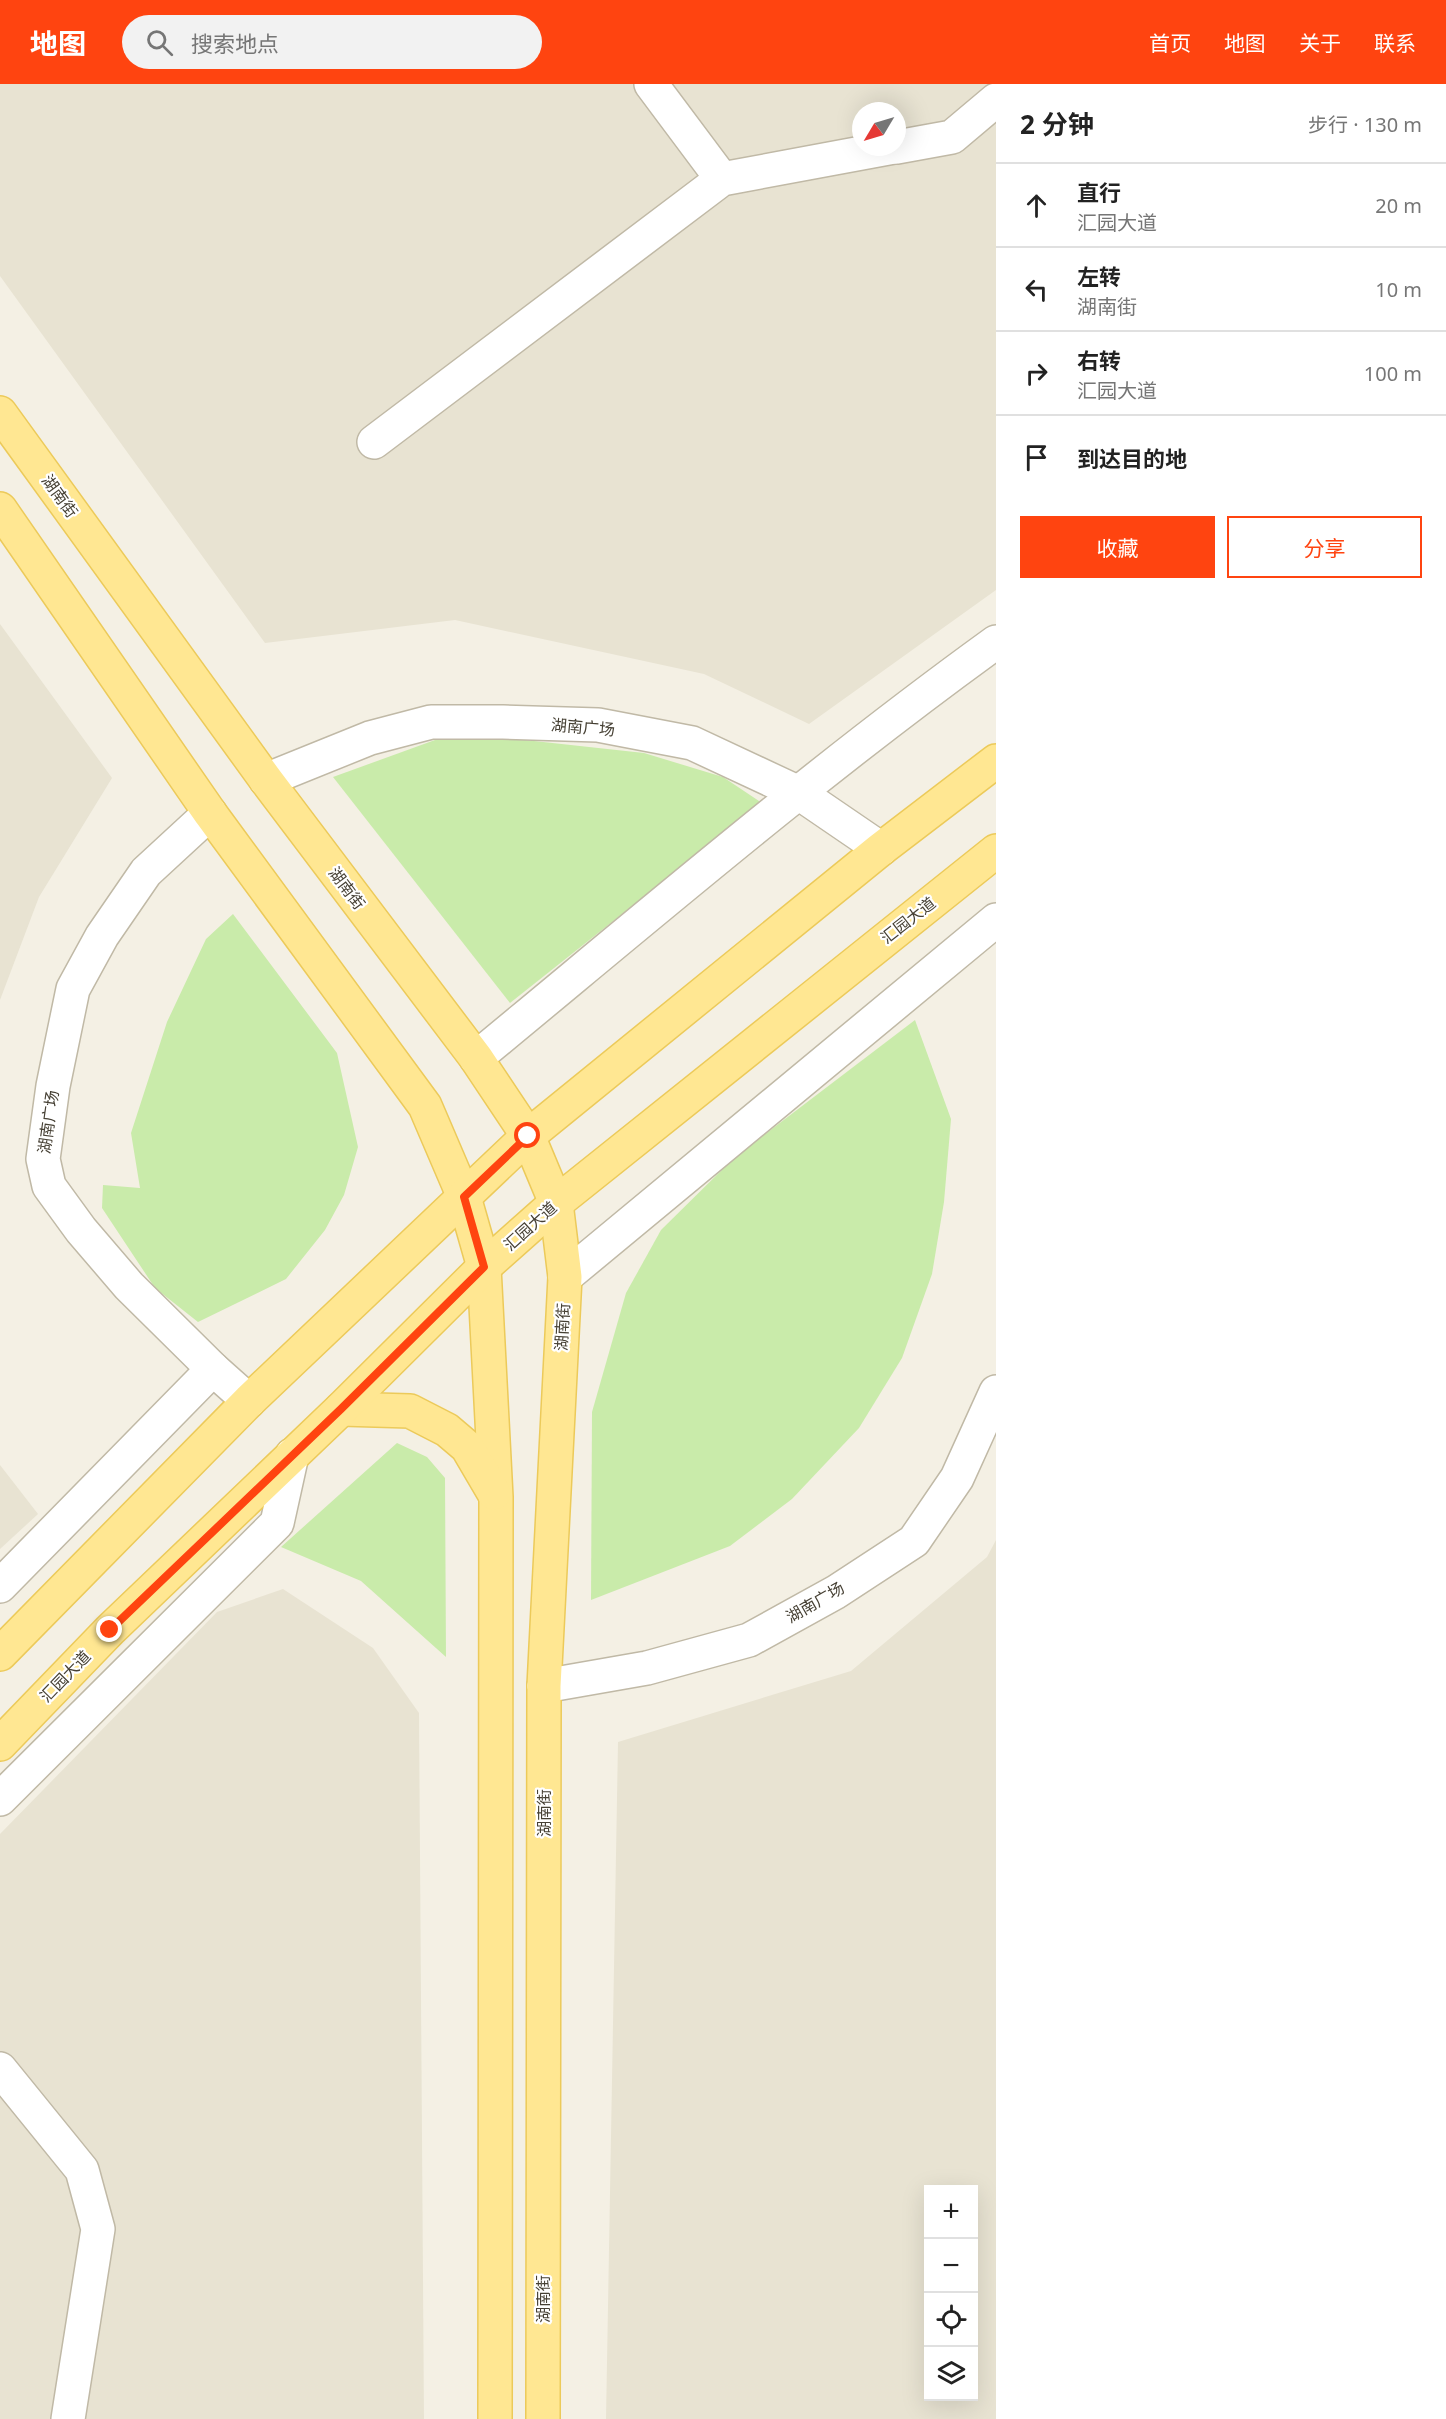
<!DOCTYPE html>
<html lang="zh">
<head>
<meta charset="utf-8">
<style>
	:root { --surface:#fff; --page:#f2f2f2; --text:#222; --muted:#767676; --line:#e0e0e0; --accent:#ff4410 }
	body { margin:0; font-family:"Noto Sans","Noto Sans SC",sans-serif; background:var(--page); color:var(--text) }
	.controls { position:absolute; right:18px; bottom:18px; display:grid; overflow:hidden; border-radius:0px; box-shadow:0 6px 24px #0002 }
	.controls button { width:54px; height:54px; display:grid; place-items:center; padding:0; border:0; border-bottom:2px solid var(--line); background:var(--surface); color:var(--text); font:30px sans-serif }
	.compass { position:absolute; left:852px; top:18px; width:54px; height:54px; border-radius:50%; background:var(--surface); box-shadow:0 6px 24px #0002; rotate:232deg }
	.stop { position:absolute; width:18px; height:18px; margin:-14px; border:4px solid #ff4410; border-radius:50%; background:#fff }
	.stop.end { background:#ff4410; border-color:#fff; box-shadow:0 2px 6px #0008 }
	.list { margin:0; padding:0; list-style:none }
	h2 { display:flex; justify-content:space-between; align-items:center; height:78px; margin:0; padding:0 24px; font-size:26px }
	h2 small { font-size:20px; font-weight:400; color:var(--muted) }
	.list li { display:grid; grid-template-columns:39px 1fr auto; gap:18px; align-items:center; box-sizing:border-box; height:84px; padding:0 24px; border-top:2px solid var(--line) }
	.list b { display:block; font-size:22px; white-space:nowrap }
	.list p { margin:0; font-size:20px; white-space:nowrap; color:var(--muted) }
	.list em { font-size:20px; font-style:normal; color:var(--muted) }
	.actions { display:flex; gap:12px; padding:18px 24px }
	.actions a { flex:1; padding:14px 0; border:2px solid var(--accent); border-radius:0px; text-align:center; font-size:21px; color:var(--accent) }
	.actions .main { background:var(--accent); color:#fff }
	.icon { flex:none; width:33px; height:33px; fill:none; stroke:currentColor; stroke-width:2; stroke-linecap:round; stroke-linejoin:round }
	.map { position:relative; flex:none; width:996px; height:2335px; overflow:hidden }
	header { display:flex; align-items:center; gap:36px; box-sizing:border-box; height:84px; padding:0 30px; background:var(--accent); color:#fff }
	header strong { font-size:28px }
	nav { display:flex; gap:33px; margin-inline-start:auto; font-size:21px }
	.search { width:420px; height:54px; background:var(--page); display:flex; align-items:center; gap:15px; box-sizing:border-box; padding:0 21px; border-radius:33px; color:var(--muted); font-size:22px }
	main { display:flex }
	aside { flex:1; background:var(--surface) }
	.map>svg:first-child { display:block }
	.residential { fill:#e8e3d2; fill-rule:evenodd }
	.green { fill:#c9ebaa }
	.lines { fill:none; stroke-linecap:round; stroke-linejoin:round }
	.minor-casing { stroke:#c0b9a6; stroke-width:36 }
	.major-casing { stroke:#ecca5a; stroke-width:36 }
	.minor { stroke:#fff; stroke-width:33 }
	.major { stroke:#ffe792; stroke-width:33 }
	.route { stroke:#ff4410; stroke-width:8 }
	.labels { text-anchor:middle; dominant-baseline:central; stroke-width:4.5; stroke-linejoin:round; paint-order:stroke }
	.street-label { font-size:16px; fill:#464034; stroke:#fff }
</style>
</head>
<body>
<header>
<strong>地图</strong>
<div class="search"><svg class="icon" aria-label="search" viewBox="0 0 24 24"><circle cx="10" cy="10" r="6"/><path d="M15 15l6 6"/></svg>搜索地点</div>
<nav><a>首页</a><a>地图</a><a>关于</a><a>联系</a></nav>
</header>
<main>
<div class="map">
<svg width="996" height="2335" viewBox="0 0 996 2335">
	<rect width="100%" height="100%" fill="#f4f0e4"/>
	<g class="residential">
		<path d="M0,0h996v506l-187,134 -105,-50 -249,-54 -190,23 -265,-367zM861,27h36v36h-36z"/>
		<polygon points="0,540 112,694 39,813 0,916"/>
		<polygon points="0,1381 38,1430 0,1465"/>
		<path d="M996,1456v879h-390l12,-677 233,-71 136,-114zM928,2106h46v206h-46z"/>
		<polygon points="283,1505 373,1564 419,1629 424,2335 0,2335 0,1750 217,1528"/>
	</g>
	<g class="green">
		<polygon points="435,656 525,656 644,669 723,693 762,719 510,919 333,693"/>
		<polygon points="233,830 337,969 358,1063 344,1111 325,1146 286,1195 198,1238 155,1204 102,1124 103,1101 140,1104 131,1049 167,938 206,855"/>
		<polygon points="915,936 951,1035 944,1118 932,1190 902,1274 859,1344 792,1415 730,1462 591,1516 592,1328 626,1209 661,1146 735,1073"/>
		<polygon points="397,1359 427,1373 445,1394 446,1573 361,1497 281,1463"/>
	</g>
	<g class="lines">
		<defs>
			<g id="minor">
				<polyline points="651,0 722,95"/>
				<polyline points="897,63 952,53 996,16"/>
				<polyline points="374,358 722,95 894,63"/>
				<polyline points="266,696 370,654 431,638 503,638 598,641 692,659 799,709 881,765"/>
				<polyline points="210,729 146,788 102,852 73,905 53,1002 43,1075 49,1102 81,1146 129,1202 213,1285 249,1317"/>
				<path d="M476,974c171,-141 340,-286 520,-416"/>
				<polyline points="565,1193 996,836"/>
				<polyline points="0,1502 213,1285"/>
				<polyline points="544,1602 647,1584 749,1556 836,1508 914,1457 957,1394 996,1308"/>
				<polyline points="0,1715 277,1439 292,1371"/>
				<polyline points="0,1985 82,2086 98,2145 68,2335"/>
			</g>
			<g id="major">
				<polyline points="0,329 266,696 476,974 528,1052 556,1119 565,1193 544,1602 543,2335"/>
				<polyline points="0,425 210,729 425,1022 464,1113 484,1183 496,1413 495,2335"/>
				<polyline points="341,1325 410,1327 447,1346 467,1363 494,1409"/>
				<polyline points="0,1570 249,1317 528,1052 881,765 996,677"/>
				<polyline points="0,1660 110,1546 341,1325 484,1183 556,1119 996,767"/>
			</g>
		</defs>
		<use href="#minor" class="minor-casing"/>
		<use href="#major" class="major-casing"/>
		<use href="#minor" class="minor"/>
		<use href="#major" class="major"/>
	</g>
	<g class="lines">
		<polyline class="route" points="110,1546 341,1325 484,1183 464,1113 528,1052"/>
	</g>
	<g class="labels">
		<g class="street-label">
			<text transform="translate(60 412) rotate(54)">湖南街</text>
			<text transform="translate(583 643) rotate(5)">湖南广场</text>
			<text transform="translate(347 804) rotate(53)">湖南街</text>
			<text transform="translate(908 836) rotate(-38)">汇园大道</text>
			<text transform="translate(48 1038) rotate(-82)">湖南广场</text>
			<text transform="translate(530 1142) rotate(-42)">汇园大道</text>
			<text transform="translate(562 1243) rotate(-87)">湖南街</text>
			<text transform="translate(815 1518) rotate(-30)">湖南广场</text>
			<text transform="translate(65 1592) rotate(-46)">汇园大道</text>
			<text transform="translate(544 1729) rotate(-90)">湖南街</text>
			<text transform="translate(543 2215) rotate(-90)">湖南街</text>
		</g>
	</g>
</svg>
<div class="controls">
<button>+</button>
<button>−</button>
<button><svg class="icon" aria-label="locate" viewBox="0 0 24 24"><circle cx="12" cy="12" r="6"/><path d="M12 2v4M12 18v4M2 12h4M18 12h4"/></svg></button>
<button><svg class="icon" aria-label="layers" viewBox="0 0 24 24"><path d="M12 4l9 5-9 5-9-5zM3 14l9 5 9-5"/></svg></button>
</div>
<svg class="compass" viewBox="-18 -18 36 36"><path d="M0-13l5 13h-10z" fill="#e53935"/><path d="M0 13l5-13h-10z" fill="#767676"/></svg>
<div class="stop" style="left:528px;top:1052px"></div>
<div class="stop end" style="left:110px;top:1546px"></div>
</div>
<aside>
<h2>2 分钟<small>步行 · 130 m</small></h2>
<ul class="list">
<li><svg class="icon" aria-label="ahead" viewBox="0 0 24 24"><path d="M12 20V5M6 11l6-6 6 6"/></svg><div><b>直行</b><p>汇园大道</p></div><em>20 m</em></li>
<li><svg class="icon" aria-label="left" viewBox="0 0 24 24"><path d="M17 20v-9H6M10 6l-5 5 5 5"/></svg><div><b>左转</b><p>湖南街</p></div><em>10 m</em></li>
<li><svg class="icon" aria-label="right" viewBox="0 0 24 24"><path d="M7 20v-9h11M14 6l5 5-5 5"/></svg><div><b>右转</b><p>汇园大道</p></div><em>100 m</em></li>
<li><svg class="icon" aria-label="arrive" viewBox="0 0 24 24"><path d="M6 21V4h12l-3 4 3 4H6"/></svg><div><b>到达目的地</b></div></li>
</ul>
<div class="actions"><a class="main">收藏</a><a>分享</a></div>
</aside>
</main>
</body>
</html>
